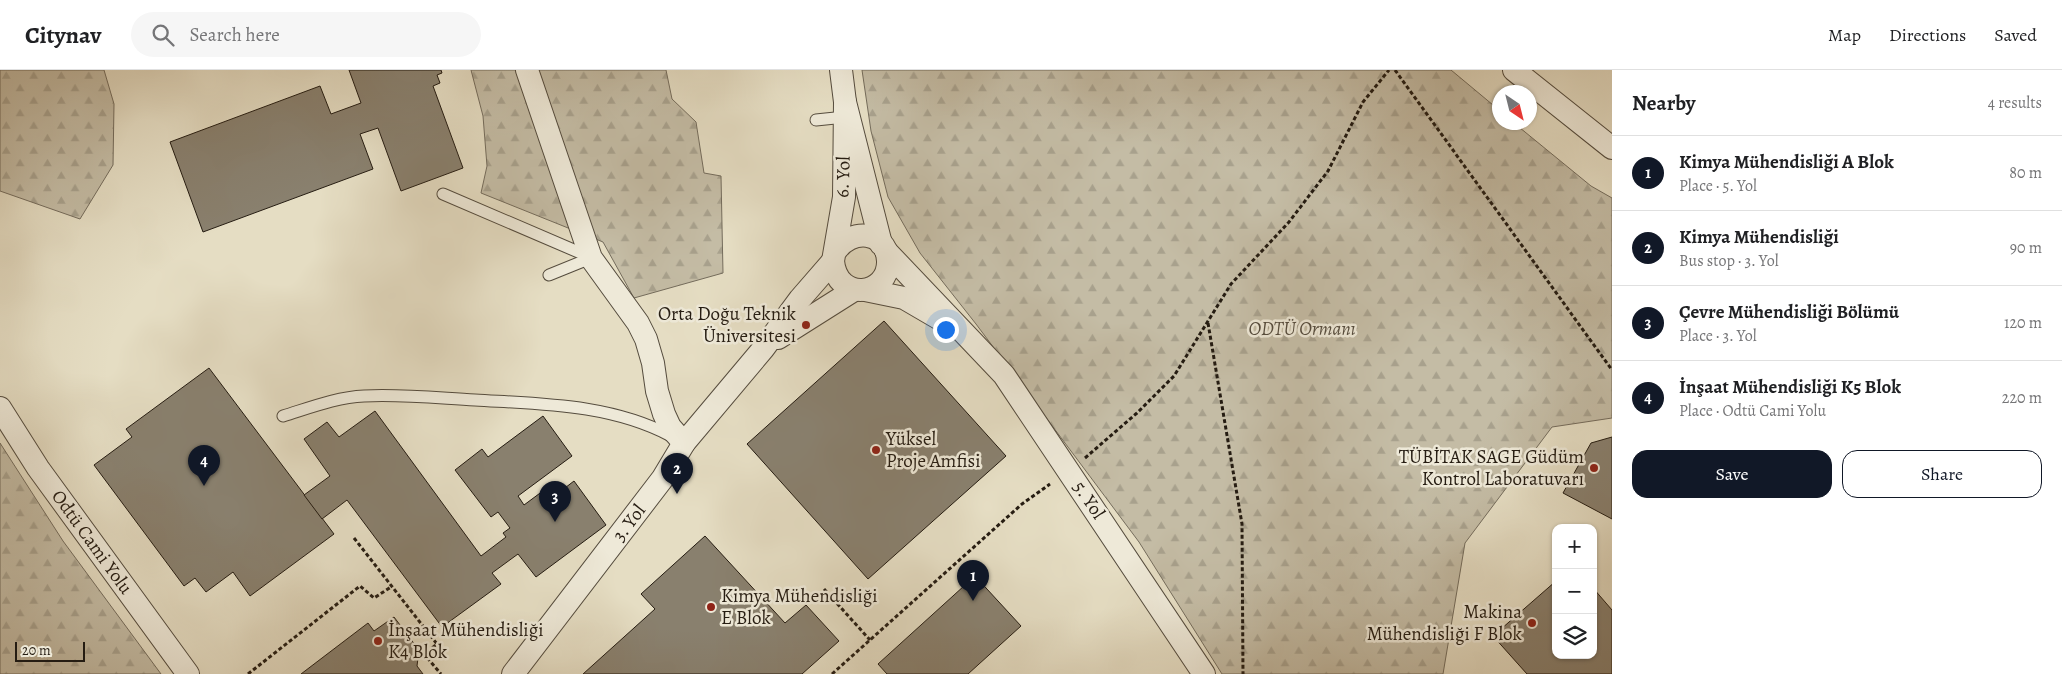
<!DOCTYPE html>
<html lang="en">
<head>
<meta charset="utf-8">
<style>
	:root { --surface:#fff; --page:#f6f6f6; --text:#202124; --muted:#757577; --line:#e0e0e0; --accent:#111827 }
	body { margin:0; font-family:Alegreya,serif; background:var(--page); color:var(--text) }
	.controls { position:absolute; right:15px; bottom:15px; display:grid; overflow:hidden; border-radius:10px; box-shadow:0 1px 4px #0004 }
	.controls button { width:45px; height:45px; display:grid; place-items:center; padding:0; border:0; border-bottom:1px solid var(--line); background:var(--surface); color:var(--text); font:25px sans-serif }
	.compass { position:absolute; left:1492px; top:15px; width:45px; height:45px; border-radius:50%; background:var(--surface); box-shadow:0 1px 4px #0004; rotate:145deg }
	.scale { position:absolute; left:15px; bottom:12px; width:70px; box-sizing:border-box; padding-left:5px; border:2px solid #251c12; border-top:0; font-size:14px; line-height:18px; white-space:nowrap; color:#251c12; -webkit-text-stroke:4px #eee9d8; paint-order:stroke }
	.you { position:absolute; left:945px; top:259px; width:18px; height:18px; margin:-12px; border:4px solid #fff; border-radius:50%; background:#1a73e8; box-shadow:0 0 0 8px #1a73e833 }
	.badge { display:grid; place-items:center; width:32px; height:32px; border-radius:50%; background:var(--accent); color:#fff; font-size:16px; font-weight:700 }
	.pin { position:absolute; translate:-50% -41px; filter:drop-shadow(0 1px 2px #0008) }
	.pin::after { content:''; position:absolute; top:26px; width:18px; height:15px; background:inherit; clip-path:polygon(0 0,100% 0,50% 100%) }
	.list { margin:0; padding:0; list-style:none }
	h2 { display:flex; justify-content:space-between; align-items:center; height:65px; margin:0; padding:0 20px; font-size:21px }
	h2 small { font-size:16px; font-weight:400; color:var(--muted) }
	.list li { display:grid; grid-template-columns:32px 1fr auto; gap:15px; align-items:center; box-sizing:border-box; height:75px; padding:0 20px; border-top:1px solid var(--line) }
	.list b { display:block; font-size:19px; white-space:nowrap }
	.list p { margin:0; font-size:16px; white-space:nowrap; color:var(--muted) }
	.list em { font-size:16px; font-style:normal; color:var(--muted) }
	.actions { display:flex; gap:10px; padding:15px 20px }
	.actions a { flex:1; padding:11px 0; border:1px solid var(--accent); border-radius:15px; text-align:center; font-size:18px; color:var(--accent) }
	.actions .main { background:var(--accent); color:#fff }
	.icon { flex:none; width:28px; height:28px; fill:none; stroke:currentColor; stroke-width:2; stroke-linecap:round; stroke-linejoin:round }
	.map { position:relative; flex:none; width:1612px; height:604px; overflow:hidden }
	header { display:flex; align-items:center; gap:30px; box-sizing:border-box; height:70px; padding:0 25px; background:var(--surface); border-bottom:1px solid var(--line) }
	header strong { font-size:24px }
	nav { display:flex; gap:28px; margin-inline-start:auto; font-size:18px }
	.search { width:350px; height:45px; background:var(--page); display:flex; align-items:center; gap:12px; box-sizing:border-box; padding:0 18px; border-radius:28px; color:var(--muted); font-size:19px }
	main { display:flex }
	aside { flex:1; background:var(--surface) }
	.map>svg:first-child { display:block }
	.forest { fill:url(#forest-firs); stroke:#746c5c }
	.building { fill:#89806e; stroke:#251c12 }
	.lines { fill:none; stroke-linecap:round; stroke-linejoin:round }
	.lane-casing { stroke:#554c3e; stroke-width:13 }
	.street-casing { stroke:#554c3e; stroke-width:24 }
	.path { stroke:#251c12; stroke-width:3; stroke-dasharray:4 2.5; stroke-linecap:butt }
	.lane { stroke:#eee9d8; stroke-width:11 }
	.street { stroke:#eee9d8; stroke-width:22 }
	.poi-dot { fill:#8f2418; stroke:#eee9d8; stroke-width:2 }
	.labels { text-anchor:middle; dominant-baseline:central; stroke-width:5; stroke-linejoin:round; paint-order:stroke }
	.street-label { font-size:19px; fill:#251c12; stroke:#eee9d8 }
	.poi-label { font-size:19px; fill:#251c12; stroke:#eee9d8; text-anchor:end }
	.park-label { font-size:19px; font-style:italic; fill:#554c3e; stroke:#eee9d8 }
</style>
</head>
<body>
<header>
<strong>Citynav</strong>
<div class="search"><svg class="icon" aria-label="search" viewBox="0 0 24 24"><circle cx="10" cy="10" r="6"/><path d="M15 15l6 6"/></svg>Search here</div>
<nav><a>Map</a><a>Directions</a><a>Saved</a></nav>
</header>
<main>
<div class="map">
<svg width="1612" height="604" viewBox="0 0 1612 604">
	<defs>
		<pattern id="forest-firs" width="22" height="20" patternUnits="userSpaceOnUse" patternTransform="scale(1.25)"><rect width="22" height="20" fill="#c4bca5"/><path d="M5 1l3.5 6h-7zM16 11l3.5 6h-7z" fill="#a8a18d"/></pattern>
	</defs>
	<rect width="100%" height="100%" fill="#e5ddc3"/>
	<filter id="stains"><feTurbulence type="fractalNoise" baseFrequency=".004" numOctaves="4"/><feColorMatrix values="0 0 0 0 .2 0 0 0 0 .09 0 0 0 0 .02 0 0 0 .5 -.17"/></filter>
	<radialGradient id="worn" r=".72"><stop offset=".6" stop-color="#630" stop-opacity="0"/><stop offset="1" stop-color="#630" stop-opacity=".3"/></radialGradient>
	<g class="forest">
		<polygon points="0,0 104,0 114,34 113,95 80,149 0,121"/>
		<polygon points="471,0 666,0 672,29 696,52 704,103 721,106 723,203 634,228 603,172 481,123 487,96 483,46"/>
		<polygon points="862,0 1451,0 1499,40 1500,52 1514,53 1591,116 1612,128 1612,348 1552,357 1465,473 1443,604 1222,604 1139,472 976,254 920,183 888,127 871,61"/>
		<polygon points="0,373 63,471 161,604 0,604"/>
	</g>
	<g class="building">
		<polygon points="349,0 441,0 442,3 437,5 440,13 433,16 463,98 401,121 378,58 360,64 373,99 203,162 170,72 320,16 331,44 361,33"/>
		<polygon points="884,251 1006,386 868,509 747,374"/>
		<polygon points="209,298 334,464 250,526 233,502 206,522 195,508 184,516 94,395 132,367 126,359"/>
		<polygon points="375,341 481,486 506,467 503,463 510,458 498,442 491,447 455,400 482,379 488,387 543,346 572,386 518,426 524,435 555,412 561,421 574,411 606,455 536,507 518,484 492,503 501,514 442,557 347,430 322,449 304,425 330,406 304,369 327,352 339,367"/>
		<polygon points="1612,367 1612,449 1563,423 1591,373"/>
		<polygon points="705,466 785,553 806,535 839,571 802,604 583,604 655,539 641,524"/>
		<polygon points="975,506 1021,556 968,604 887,604 878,594"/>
		<polygon points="1556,511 1556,585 1593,585 1593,518 1612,540 1612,604 1527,604 1493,566"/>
		<polygon points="394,547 419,580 417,596 423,604 301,604 368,553 374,561"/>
	</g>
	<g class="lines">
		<defs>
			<g id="lane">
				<polyline points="816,50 845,47"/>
				<polyline points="443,124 590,187"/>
				<polyline points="549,205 591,188"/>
				<path d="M283,346c26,-8 54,-19 81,-20 37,-2 74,2 111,4 66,4 136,4 196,36"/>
			</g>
			<g id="street">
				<polyline points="527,0 591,188 638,253 646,269 653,293 657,321 664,344 670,357 684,373"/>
				<polyline points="841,0 845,32 881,174"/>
				<polyline points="1514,0 1612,78"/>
				<polyline points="886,181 1004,305 1204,604"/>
				<path d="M835,182c16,-25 52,-21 53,9 1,35 -51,42 -55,0l11,-64 1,-95"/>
				<polyline points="865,220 904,228 940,249"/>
				<polyline points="778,268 854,220"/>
				<polyline points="0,338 38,398 188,604"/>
				<polyline points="513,604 663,408 684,373 763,279 800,229 833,191"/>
			</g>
		</defs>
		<use href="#lane" class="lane-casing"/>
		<use href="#street" class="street-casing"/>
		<g class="path">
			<polyline points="1395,0 1612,300"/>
			<polyline points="1208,253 1242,454 1243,604"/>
			<polyline points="1085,388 1137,343 1174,306 1231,214 1289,152 1328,101 1363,32 1389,0"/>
			<polyline points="354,468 437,574 424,584 441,604"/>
			<polyline points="824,519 870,570"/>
			<polyline points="248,604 360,516 374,528 391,517"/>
			<polyline points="832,604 1022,434 1050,414"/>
		</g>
		<use href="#lane" class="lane"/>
		<use href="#street" class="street"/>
	</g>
	<g class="poi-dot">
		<circle cx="806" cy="255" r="5"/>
		<circle cx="876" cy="380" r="5"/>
		<circle cx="1594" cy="398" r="5"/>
		<circle cx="711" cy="537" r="5"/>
		<circle cx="1532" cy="553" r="5"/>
		<circle cx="378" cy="571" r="5"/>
	</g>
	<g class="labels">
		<g class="street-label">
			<text transform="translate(843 107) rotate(-88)">6. Yol</text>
			<text transform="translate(1089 430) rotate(56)">5. Yol</text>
			<text transform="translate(629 453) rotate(-53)">3. Yol</text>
			<text transform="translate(92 472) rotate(54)">Odtü Cami Yolu</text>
		</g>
		<g class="poi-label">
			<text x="796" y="244">Orta Doğu Teknik<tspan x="796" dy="22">Üniversitesi</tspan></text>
			<text x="886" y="369" text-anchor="start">Yüksel<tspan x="886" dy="22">Proje Amfisi</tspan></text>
			<text x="1584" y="387">TÜBİTAK SAGE Güdüm<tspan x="1584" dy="22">Kontrol Laboratuvarı</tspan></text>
			<text x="721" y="526" text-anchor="start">Kimya Mühendisliği<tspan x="721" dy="22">E Blok</tspan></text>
			<text x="1522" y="542">Makina<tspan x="1522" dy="22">Mühendisliği F Blok</tspan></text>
			<text x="388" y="560" text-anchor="start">İnşaat Mühendisliği<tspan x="388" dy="22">K4 Blok</tspan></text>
		</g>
		<g class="park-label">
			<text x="1302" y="259">ODTÜ Ormanı</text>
		</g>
	</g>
	<rect width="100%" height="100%" filter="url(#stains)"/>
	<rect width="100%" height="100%" fill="url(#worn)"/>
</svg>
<div class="controls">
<button>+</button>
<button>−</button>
<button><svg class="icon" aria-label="layers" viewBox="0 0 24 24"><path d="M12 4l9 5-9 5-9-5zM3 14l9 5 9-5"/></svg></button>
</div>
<svg class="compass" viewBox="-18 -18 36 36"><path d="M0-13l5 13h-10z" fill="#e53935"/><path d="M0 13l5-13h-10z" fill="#757577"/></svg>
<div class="scale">20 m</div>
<div class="you"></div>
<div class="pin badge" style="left:973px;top:531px">1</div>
<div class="pin badge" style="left:677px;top:424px">2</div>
<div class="pin badge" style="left:555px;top:452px">3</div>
<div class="pin badge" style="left:204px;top:416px">4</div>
</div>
<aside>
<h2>Nearby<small>4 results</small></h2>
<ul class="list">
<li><span class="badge">1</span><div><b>Kimya Mühendisliği A Blok</b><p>Place · 5. Yol</p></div><em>80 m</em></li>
<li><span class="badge">2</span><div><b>Kimya Mühendisliği</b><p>Bus stop · 3. Yol</p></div><em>90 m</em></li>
<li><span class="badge">3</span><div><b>Çevre Mühendisliği Bölümü</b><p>Place · 3. Yol</p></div><em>120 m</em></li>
<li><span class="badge">4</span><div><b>İnşaat Mühendisliği K5 Blok</b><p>Place · Odtü Cami Yolu</p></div><em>220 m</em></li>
</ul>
<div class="actions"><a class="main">Save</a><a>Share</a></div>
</aside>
</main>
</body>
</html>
